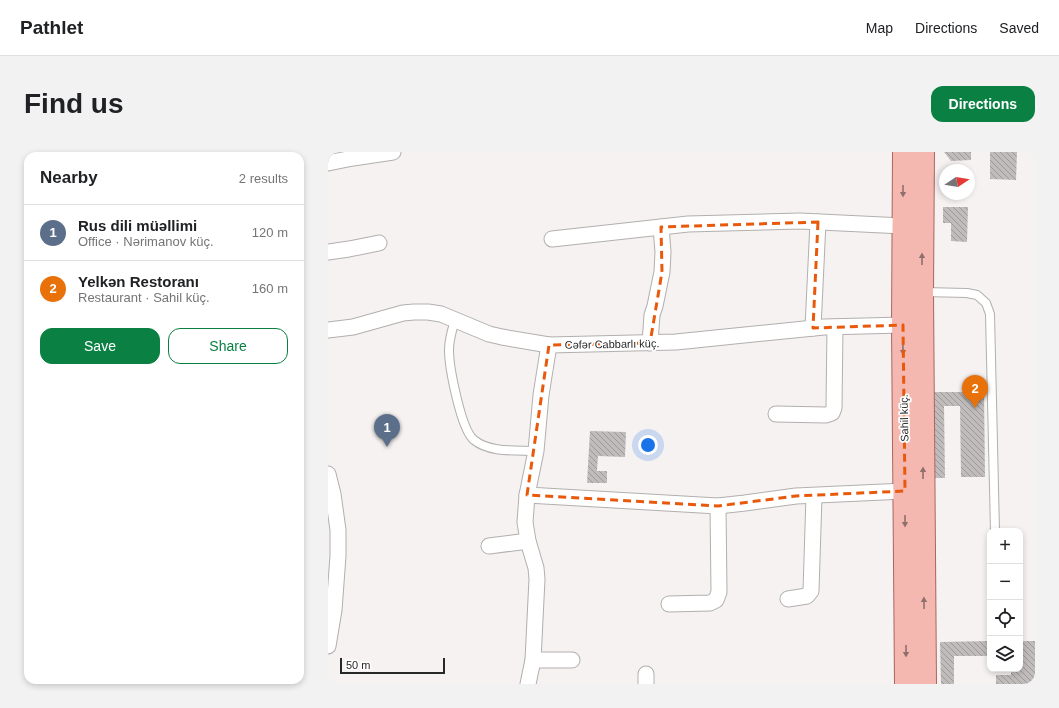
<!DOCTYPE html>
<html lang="en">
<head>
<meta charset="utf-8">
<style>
	:root { --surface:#fff; --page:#f2f2f2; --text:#202124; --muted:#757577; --line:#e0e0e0; --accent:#0b8043 }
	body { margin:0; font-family:Arial,sans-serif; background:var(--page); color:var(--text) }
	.controls { position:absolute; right:12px; bottom:12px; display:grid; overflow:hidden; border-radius:8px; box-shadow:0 2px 6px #0003 }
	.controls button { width:36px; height:36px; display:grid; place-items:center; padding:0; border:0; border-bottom:1px solid var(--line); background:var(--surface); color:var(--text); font:20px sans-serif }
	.compass { position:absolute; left:611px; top:12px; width:36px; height:36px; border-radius:50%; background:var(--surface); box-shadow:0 2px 6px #0003; rotate:78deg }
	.scale { position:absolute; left:12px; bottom:10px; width:105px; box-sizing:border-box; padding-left:4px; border:2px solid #292828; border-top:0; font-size:11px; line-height:14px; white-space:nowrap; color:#292828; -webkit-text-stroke:3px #fff; paint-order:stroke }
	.you { position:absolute; left:320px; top:293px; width:14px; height:14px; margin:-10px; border:3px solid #fff; border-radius:50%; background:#1a73e8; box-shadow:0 0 0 6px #1a73e833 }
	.badge { display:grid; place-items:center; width:26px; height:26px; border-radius:50%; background:var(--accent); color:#fff; font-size:13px; font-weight:700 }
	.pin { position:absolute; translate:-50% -33px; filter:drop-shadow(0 1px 2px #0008) }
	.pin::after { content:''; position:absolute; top:21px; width:14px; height:12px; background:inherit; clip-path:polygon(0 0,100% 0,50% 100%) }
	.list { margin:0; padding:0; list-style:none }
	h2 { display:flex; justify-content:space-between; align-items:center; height:52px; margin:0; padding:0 16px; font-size:17px }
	h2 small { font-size:13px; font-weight:400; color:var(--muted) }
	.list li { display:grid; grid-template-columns:26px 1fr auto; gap:12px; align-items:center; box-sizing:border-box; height:56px; padding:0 16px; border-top:1px solid var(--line) }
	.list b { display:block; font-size:15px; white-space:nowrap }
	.list p { margin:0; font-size:13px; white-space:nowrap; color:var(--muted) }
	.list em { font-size:13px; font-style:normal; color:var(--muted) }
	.actions { display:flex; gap:8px; padding:12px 16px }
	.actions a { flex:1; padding:9px 0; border:1px solid var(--accent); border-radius:12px; text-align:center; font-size:14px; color:var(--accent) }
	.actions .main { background:var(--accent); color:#fff }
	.icon { flex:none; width:22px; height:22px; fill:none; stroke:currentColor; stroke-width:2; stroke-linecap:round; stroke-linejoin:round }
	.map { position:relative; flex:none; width:707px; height:532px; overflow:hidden; border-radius:12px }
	header { display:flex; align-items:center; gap:24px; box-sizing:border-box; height:56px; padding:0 20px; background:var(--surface); border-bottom:1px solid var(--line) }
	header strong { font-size:19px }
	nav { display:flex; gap:22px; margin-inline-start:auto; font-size:14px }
	.intro { display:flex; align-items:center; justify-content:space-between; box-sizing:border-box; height:96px; padding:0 24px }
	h1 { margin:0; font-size:28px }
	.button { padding:10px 18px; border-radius:12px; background:var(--accent); color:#fff; font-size:14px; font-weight:700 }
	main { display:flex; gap:24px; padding:0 24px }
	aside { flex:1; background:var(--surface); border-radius:12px; box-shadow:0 2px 6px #0003 }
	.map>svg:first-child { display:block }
	.building { fill:url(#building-back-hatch) }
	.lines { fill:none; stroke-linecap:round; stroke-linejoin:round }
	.lane-casing { stroke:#b2afae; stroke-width:10 }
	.street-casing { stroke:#b2afae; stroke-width:17 }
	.primary-casing { stroke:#a9665f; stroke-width:24 }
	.lane { stroke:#fff; stroke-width:8 }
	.street { stroke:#fff; stroke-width:15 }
	.primary { stroke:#f5b8b1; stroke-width:22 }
	.oneway { fill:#8f706c }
	.marked { fill:none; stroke:#e8590c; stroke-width:3; stroke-dasharray:8 5; stroke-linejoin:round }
	.labels { text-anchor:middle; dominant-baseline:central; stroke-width:3.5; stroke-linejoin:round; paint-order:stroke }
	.street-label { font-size:11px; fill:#292828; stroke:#fff }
</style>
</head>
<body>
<header>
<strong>Pathlet</strong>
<nav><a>Map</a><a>Directions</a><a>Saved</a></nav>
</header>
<div class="intro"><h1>Find us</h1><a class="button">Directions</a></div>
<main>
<aside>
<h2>Nearby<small>2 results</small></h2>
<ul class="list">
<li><span class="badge" style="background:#5c6f8a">1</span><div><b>Rus dili müəllimi</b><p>Office · Nərimanov küç.</p></div><em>120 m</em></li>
<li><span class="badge" style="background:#e8710a">2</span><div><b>Yelkən Restoranı</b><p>Restaurant · Sahil küç.</p></div><em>160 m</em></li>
</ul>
<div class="actions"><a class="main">Save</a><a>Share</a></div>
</aside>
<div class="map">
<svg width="707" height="532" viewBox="0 0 707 532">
	<defs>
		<pattern id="building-back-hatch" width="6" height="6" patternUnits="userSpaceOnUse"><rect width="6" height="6" fill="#c0bcbb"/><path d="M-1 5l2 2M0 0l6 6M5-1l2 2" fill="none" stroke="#9c9998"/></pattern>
	</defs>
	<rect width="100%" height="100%" fill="#f6f2f1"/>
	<g class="building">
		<polygon points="616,0 643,0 643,8 623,9"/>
		<polygon points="662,0 689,0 688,28 662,27"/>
		<polygon points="615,55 640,55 639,90 623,89 623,71 615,71"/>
		<polygon points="604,240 656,240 657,325 633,325 632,254 616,254 617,326 604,326"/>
		<polygon points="262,279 298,280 297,305 270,304 269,319 279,319 279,331 259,331"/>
		<polygon points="662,489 662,504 626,504 626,532 613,532 612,490"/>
		<polygon points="692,489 707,489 707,532 668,532 668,523 683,523 683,517 692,517"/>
	</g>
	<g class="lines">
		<defs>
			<g id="lane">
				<polyline points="595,140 639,141 649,143 658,151 662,162 667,379"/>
				<path d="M127,168c-3,10 -6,19 -6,30 0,17 12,80 25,90 16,13 42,10 62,11"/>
			</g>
			<g id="street">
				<polyline points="0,11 25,6 65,0"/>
				<polyline points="224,87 333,75"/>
				<polyline points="0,100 21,97 51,91"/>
				<polyline points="485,176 490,70"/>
				<polyline points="0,178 25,175 75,161 86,160 100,160 113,162 161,182 174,185 221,193 348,190 496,175 575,173"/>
				<polyline points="322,191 324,163 327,154 334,120 335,100 333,75 360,72 472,69 575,74"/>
				<polyline points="448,262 498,263 504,261 506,256 507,175"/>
				<polyline points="0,322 5,342 10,378 10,404 6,458 0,494"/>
				<polyline points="199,343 390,354 417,351 468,344 577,339"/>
				<polyline points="161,394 200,389"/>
				<polyline points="460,447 479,444 483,439 486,344"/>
				<polyline points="341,452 382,451 388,448 391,440 390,354"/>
				<polyline points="205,508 244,508"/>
				<polyline points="200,532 205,508 209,427 208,416 200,389 197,370 199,343 208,299 213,243 221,193"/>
				<polyline points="318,532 318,522"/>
			</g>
			<g id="primary">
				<polyline points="576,0 575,173 578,532"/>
				<polyline points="595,0 594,140 597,532"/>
			</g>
		</defs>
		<use href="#lane" class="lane-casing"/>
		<use href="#street" class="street-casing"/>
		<use href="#primary" class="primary-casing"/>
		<use href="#lane" class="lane"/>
		<use href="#street" class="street"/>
		<use href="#primary" class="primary"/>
	</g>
	<defs><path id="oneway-solid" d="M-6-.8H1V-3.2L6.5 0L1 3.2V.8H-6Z"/></defs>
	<g class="oneway">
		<use href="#oneway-solid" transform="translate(575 39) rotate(90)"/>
		<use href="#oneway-solid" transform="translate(594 107) rotate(-90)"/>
		<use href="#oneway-solid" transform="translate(575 197) rotate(89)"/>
		<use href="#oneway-solid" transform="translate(595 321) rotate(-90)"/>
		<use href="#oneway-solid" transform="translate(577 369) rotate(90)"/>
		<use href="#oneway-solid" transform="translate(596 451) rotate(-91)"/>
		<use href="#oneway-solid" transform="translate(578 499) rotate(90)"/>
	</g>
	<path class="marked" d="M490,70l-5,106 90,-3 2,166 -109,5 -78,10 -191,-11 22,-150 101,-2 12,-71 -1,-45z"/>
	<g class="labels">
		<g class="street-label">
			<text transform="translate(284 192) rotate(-1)">Cəfər Cabbarlı küç.</text>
			<text transform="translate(576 266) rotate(-91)">Sahil küç.</text>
		</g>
	</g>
</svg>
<div class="controls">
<button>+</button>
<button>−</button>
<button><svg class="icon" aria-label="locate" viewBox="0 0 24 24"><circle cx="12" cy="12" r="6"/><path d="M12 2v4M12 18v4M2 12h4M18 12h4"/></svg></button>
<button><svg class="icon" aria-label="layers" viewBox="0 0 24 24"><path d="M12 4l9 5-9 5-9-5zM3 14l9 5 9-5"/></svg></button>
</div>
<svg class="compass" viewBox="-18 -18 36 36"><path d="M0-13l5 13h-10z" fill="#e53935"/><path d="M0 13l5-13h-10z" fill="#757577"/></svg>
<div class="scale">50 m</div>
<div class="you"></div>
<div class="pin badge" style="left:59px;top:295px;background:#5c6f8a">1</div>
<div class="pin badge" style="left:647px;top:256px;background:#e8710a">2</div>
</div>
</main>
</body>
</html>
